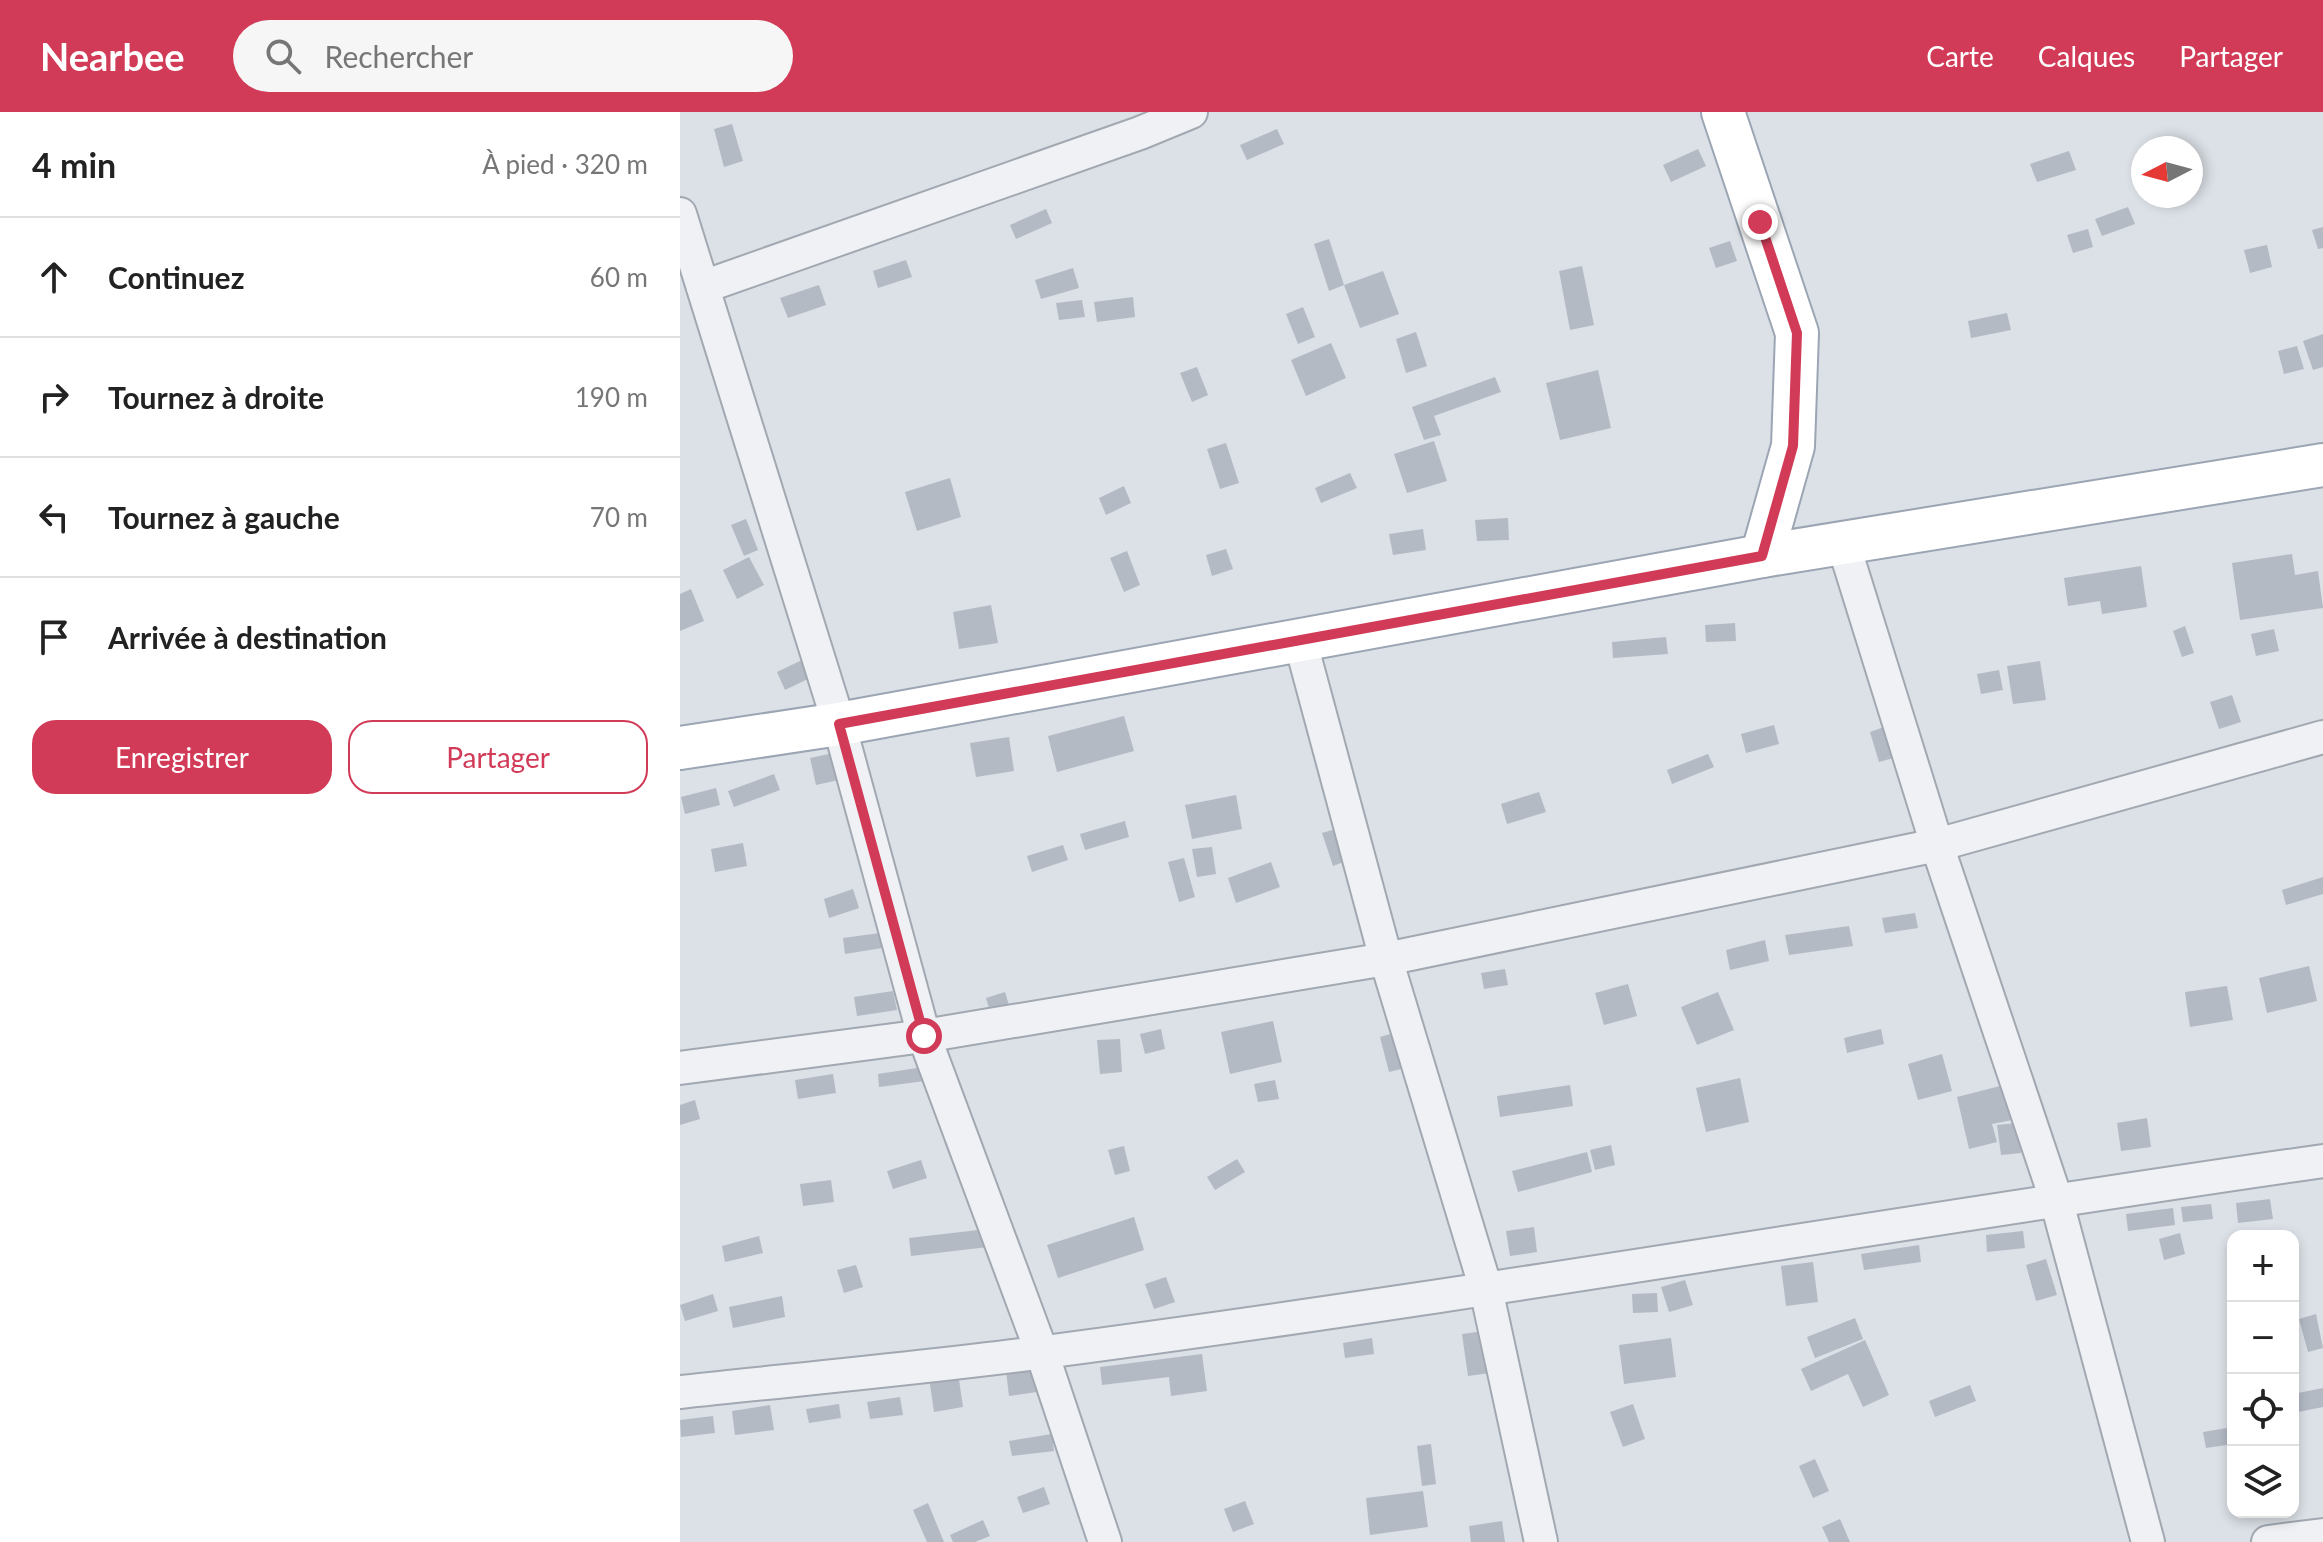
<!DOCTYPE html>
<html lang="fr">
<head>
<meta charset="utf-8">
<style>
	:root { --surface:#fff; --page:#f6f6f6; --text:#222; --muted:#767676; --line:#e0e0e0; --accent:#d23b57 }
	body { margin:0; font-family:Lato,sans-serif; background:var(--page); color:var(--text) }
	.controls { position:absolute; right:24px; bottom:24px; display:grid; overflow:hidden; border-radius:16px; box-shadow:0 4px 12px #0003 }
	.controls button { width:72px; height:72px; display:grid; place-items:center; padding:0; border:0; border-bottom:2px solid var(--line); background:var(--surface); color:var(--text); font:40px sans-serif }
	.compass { position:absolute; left:1451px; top:24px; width:72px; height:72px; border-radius:50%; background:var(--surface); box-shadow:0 4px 12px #0003; rotate:264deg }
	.stop { position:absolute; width:24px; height:24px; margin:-18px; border:6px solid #d23b57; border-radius:50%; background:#fff }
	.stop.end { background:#d23b57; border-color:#fff; box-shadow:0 2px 8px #0008 }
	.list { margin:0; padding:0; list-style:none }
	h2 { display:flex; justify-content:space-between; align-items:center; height:104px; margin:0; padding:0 32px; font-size:34px }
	h2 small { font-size:26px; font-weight:400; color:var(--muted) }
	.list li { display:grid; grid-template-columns:52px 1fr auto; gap:24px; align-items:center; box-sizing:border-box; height:120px; padding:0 32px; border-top:2px solid var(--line) }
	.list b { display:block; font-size:30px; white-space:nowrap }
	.list em { font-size:26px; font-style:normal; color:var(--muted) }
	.actions { display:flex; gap:16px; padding:24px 32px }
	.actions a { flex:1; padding:18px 0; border:2px solid var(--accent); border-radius:24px; text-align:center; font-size:28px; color:var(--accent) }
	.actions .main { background:var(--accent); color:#fff }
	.icon { flex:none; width:44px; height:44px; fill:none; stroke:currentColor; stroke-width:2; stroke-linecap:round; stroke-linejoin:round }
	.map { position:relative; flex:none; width:1643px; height:1430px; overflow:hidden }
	header { display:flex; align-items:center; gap:48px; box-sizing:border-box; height:112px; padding:0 40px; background:var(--accent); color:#fff }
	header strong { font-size:38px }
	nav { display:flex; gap:44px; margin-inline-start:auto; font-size:28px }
	.search { width:560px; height:72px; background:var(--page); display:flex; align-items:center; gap:20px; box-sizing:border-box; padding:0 28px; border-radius:44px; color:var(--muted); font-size:30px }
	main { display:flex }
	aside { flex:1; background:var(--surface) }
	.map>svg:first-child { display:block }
	.building { fill:#b3bac4 }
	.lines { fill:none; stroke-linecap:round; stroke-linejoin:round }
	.minor-casing { stroke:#a1a8b1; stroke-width:36 }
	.major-casing { stroke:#9ba5b3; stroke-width:46 }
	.minor { stroke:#eff1f5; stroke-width:32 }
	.major { stroke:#fff; stroke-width:42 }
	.route { stroke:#d23b57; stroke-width:10 }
</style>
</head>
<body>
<header>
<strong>Nearbee</strong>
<div class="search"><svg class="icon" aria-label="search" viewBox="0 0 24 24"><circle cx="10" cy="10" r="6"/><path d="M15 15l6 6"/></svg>Rechercher</div>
<nav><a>Carte</a><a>Calques</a><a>Partager</a></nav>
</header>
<main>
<aside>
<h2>4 min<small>À pied · 320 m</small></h2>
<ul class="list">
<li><svg class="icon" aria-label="ahead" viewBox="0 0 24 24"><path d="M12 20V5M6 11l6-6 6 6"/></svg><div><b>Continuez</b></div><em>60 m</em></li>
<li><svg class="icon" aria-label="right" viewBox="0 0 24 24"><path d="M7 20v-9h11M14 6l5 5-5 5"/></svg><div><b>Tournez à droite</b></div><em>190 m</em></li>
<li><svg class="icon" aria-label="left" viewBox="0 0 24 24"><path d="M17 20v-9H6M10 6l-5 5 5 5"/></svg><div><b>Tournez à gauche</b></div><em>70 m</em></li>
<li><svg class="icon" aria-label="arrive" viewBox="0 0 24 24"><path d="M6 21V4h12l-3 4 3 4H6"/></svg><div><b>Arrivée à destination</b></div></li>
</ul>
<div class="actions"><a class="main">Enregistrer</a><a>Partager</a></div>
</aside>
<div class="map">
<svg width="1643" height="1430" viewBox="0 0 1643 1430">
	<rect width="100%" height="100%" fill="#dce1e7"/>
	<g class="building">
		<polygon points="52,12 63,49 44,55 34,17"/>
		<polygon points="597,17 604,32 567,48 560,33"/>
		<polygon points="1018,37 1026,54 991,70 983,53"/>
		<polygon points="1389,39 1396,58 1357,70 1350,52"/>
		<polygon points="1448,95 1455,112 1422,124 1415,107"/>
		<polygon points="366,97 372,111 336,127 330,113"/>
		<polygon points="1643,115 1643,136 1638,137 1632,118"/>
		<polygon points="1408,117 1413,135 1393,141 1387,123"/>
		<polygon points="649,127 664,173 649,179 634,132"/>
		<polygon points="1050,129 1057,149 1036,156 1029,136"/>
		<polygon points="1587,133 1592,155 1570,161 1564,138"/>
		<polygon points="226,148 232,165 198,176 193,159"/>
		<polygon points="902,154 914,213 890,218 879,159"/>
		<polygon points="393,156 399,176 361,187 355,168"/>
		<polygon points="703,159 719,202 680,216 664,173"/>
		<polygon points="139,173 146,193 108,206 100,186"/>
		<polygon points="453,185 455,205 417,210 414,190"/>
		<polygon points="402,188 405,205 379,208 376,191"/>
		<polygon points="623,195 635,225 618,232 606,202"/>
		<polygon points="1327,201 1331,218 1291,226 1288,209"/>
		<polygon points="736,220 747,254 726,261 716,227"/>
		<polygon points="1643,222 1643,255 1633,258 1623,229"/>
		<polygon points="651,231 666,266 626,284 611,248"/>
		<polygon points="1617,234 1624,257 1604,262 1598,239"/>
		<polygon points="517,255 528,283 512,290 500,261"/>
		<polygon points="918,258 931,316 880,328 866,271"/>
		<polygon points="815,265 821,280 754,304 761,323 744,328 732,295"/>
		<polygon points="754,329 767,369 727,381 714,342"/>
		<polygon points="546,331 559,371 540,377 527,337"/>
		<polygon points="670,361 677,376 641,391 635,376"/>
		<polygon points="270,366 281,405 237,419 225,380"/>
		<polygon points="444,374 451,391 426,403 419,386"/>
		<polygon points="828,406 829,428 797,429 795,408"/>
		<polygon points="66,407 78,438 64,444 51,413"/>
		<polygon points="743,417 746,438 713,443 709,422"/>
		<polygon points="546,437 553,457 532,464 526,443"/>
		<polygon points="447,439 460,473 444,480 430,446"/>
		<polygon points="1612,442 1615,463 1638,459 1643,496 1560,508 1552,451"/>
		<polygon points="69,445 84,473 57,487 43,458"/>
		<polygon points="1461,454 1467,495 1422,502 1420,489 1388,494 1384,466"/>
		<polygon points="11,477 24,509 0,519 0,482"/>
		<polygon points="311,493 318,531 279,537 273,500"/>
		<polygon points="1055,511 1056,529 1026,530 1025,513"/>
		<polygon points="1505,514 1514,541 1502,545 1493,519"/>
		<polygon points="1594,517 1599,539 1576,544 1571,522"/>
		<polygon points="986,525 988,542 933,546 932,530"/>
		<polygon points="122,548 130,566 105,578 97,560"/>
		<polygon points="1360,549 1366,588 1333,592 1327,554"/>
		<polygon points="1319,558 1323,578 1301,582 1297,562"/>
		<polygon points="1552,583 1561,610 1539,617 1530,590"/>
		<polygon points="444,604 454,639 377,660 368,624"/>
		<polygon points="1094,613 1099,632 1066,641 1061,622"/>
		<polygon points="1207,614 1217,645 1199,650 1190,620"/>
		<polygon points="329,625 334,659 296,665 290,631"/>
		<polygon points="158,640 163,667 136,673 130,646"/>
		<polygon points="1028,642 1034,655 992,672 987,658"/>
		<polygon points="94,662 100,678 54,695 48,679"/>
		<polygon points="36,676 40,693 5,702 1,685"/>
		<polygon points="859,680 866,700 827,712 821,692"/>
		<polygon points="556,683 562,717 512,727 505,693"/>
		<polygon points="445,709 449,725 405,738 400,722"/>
		<polygon points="659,716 669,748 653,754 642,721"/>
		<polygon points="63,731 67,754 35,760 31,737"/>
		<polygon points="383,733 388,748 352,760 347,744"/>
		<polygon points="532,735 536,762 517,765 512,737"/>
		<polygon points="504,746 515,785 499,790 488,750"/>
		<polygon points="591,750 600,775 556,791 548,766"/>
		<polygon points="1643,765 1643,782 1606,793 1602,778"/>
		<polygon points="173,777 179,796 149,806 144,787"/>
		<polygon points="1235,801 1238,816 1205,821 1202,806"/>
		<polygon points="1169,814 1173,834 1109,843 1105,823"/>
		<polygon points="200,821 202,836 165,842 163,826"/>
		<polygon points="1085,828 1089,849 1050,858 1046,838"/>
		<polygon points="1629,854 1637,889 1587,901 1579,866"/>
		<polygon points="825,857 828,873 804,877 801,861"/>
		<polygon points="948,872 957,904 924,913 915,881"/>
		<polygon points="1547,874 1553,908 1510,915 1505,880"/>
		<polygon points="213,879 217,898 177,904 174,885"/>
		<polygon points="325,880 332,903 313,909 306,886"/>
		<polygon points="1038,880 1054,918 1017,933 1001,895"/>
		<polygon points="593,909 602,950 550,962 541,920"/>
		<polygon points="481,917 485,937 465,942 460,922"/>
		<polygon points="1201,917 1204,932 1167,941 1164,926"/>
		<polygon points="720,919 729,955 709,960 700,925"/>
		<polygon points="440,927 442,960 420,962 417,928"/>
		<polygon points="1262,942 1272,979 1238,988 1228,952"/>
		<polygon points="250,954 252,968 199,975 198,962"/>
		<polygon points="153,962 156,981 118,987 115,968"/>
		<polygon points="1060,966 1069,1010 1026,1020 1016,976"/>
		<polygon points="595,968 599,987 578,990 574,972"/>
		<polygon points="890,973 893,994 820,1005 817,984"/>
		<polygon points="1324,973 1332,1008 1312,1012 1317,1030 1289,1037 1277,985"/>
		<polygon points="15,988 20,1007 0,1013 0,993"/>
		<polygon points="1467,1006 1471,1035 1441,1039 1437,1011"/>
		<polygon points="1337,1011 1341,1041 1321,1043 1317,1013"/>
		<polygon points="931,1033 935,1053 915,1058 910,1038"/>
		<polygon points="444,1034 450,1059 435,1063 428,1038"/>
		<polygon points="907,1040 912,1060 838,1080 832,1059"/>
		<polygon points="557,1047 565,1060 535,1078 527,1065"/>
		<polygon points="241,1048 247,1066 213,1077 207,1059"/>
		<polygon points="151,1068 154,1090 123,1094 120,1072"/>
		<polygon points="1590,1087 1593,1107 1558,1111 1556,1091"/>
		<polygon points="1531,1092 1533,1107 1503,1110 1501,1095"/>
		<polygon points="1493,1096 1495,1113 1448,1119 1446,1102"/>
		<polygon points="454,1105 464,1138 378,1166 367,1133"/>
		<polygon points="854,1115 857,1140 830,1144 826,1119"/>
		<polygon points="307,1117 308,1135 231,1144 229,1126"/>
		<polygon points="1343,1119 1345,1136 1307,1140 1306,1123"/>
		<polygon points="1500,1121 1505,1142 1484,1148 1479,1127"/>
		<polygon points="79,1124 83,1141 45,1150 42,1134"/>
		<polygon points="1239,1133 1241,1150 1184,1158 1181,1142"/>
		<polygon points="1366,1147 1377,1183 1356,1189 1346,1153"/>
		<polygon points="1133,1150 1138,1190 1106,1194 1101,1154"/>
		<polygon points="176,1153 183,1175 164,1181 157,1158"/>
		<polygon points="486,1165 495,1190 474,1197 465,1172"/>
		<polygon points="1005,1168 1013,1193 989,1200 981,1175"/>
		<polygon points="977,1181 978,1200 953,1201 952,1182"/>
		<polygon points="33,1182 38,1199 5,1209 0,1193"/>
		<polygon points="102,1184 105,1205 53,1216 49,1195"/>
		<polygon points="1636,1202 1643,1236 1628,1240 1619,1207"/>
		<polygon points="1175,1206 1183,1227 1135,1246 1127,1225"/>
		<polygon points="804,1219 810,1261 788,1264 782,1222"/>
		<polygon points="692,1226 694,1242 665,1246 663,1231"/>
		<polygon points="991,1226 996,1265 944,1272 939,1233"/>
		<polygon points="1185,1228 1209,1283 1183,1295 1168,1262 1131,1279 1121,1257"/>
		<polygon points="522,1242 527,1279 491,1284 489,1265 422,1273 420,1255"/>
		<polygon points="361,1255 364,1279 329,1284 326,1259"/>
		<polygon points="278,1261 283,1295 254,1300 249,1265"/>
		<polygon points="1290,1273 1296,1289 1255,1305 1249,1289"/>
		<polygon points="1643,1276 1643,1295 1613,1301 1613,1282"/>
		<polygon points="220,1285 223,1303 190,1307 187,1290"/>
		<polygon points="159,1292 161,1306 129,1311 126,1297"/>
		<polygon points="953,1292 965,1327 943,1335 930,1300"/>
		<polygon points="90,1293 94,1318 55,1323 52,1299"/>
		<polygon points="33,1304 35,1321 1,1325 0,1308"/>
		<polygon points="1553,1315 1553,1332 1526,1336 1523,1320"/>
		<polygon points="372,1322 374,1339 332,1344 329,1329"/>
		<polygon points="751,1332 756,1372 742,1374 737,1334"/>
		<polygon points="1135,1347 1149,1379 1133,1386 1119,1354"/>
		<polygon points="364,1375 370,1392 343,1401 337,1385"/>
		<polygon points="743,1379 748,1415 690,1423 686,1386"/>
		<polygon points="565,1389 574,1412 553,1420 544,1397"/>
		<polygon points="248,1391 264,1430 247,1430 233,1398"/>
		<polygon points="1160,1407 1170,1430 1149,1430 1142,1415"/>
		<polygon points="303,1408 310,1424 295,1430 273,1430 270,1423"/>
		<polygon points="822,1409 825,1430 791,1430 789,1414"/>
	</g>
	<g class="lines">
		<defs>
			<g id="minor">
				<polyline points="0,102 159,612 244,924 362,1241 425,1430"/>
				<polyline points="23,175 460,21 511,0"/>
				<polyline points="1163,431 1257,733 1376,1087 1468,1430"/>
				<polyline points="620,528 706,847 806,1177 861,1430"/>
				<polyline points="0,956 244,924 706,847 1257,733 1643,625"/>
				<path d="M0,1280c121,-13 244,-24 365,-40 427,-56 851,-130 1278,-191"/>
				<polyline points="1588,1430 1643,1423"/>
			</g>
			<g id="major">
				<polyline points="1043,0 1117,221 1113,334 1082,444"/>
				<polyline points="0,636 159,612 1082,444 1643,353"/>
			</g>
		</defs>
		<use href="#minor" class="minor-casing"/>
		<use href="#major" class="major-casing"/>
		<use href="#minor" class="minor"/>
		<use href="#major" class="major"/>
	</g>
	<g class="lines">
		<polyline class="route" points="244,924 159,612 1082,444 1113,334 1117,221 1080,110"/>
	</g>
</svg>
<div class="controls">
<button>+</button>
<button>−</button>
<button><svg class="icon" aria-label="locate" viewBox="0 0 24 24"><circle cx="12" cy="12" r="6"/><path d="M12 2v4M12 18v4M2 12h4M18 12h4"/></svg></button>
<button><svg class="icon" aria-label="layers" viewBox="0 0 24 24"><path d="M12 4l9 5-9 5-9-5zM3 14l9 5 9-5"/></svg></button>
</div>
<svg class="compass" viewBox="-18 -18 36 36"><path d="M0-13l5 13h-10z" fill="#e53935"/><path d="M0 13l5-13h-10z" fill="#767676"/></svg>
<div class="stop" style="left:244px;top:924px"></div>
<div class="stop end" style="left:1080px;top:110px"></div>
</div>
</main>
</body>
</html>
